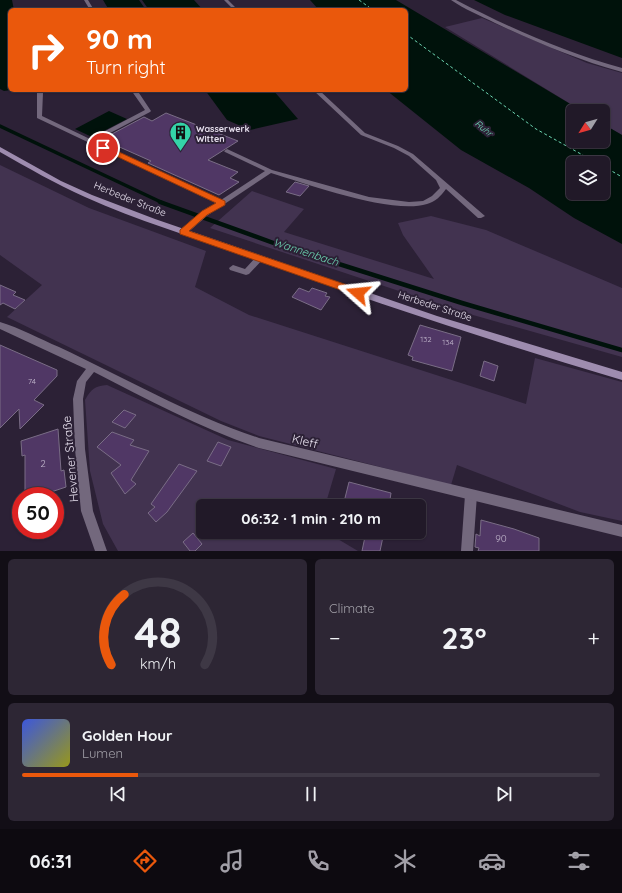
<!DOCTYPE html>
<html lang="en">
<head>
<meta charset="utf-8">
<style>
  body { margin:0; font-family:Quicksand,sans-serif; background:#2d2634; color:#f1f3f6; height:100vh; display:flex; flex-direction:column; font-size:15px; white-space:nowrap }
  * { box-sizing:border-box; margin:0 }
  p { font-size:13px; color:#a2a0a8 }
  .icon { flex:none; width:22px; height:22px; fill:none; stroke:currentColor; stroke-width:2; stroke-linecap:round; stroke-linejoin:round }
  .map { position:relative; height:551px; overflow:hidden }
  .panel { display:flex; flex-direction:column; gap:8px; padding:8px; background:#120e16; flex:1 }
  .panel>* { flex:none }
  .hud { position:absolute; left:8px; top:8px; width:400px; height:84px; border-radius:6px; box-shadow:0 1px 3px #0004,0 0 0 1px #3e3845; background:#ea580c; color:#fff; overflow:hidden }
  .needle { width:26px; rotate:233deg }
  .fabs { position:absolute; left:566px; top:104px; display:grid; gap:8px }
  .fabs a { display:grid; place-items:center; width:44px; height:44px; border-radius:6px; background:#211928; box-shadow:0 1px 3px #0004,0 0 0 1px #3e3845; font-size:20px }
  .speed { position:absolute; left:12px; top:487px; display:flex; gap:8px; font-size:20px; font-weight:700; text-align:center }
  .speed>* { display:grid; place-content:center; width:52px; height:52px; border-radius:50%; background:#211928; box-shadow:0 1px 3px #0004,0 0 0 1px #3e3845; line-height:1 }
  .speed .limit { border:6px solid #d22; background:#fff; color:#111 }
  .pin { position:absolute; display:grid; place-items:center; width:34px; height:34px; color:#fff; margin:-17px; border:2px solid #fff; border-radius:50%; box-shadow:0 1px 4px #0007 }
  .me { position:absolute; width:44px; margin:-22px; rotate:288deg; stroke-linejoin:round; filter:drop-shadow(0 0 3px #0008) }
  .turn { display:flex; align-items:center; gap:14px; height:84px; padding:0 12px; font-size:18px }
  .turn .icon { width:52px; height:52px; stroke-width:2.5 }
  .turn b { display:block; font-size:28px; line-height:34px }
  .big { font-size:30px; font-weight:700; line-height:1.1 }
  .panel .tile { flex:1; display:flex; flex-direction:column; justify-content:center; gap:6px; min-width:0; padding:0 14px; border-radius:6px; background:#2d2634 }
  .panel .dial { align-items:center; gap:0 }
  .dial svg { height:104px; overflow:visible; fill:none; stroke:#3e3845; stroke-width:7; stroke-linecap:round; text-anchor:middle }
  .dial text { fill:#f1f3f6; stroke:none }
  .song { display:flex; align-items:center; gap:12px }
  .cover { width:48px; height:48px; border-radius:6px; background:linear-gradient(135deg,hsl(230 70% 55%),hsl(60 70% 35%)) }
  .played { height:4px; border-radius:2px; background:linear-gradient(90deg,#ea580c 20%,#3e3845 20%) }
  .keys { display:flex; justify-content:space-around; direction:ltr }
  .heat { display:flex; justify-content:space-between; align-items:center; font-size:22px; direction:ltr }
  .panel .tiles { flex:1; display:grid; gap:8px; grid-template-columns:1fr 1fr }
  .tile:last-child { grid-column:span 2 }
  .trip { position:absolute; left:196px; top:499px; width:230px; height:40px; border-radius:6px; background:#211928; box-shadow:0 1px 3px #0004,0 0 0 1px #3e3845; font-weight:700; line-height:40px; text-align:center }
  .tabs { display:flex; height:64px; justify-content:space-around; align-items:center; background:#0d0a10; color:#a2a0a8 }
  .tabs .icon { width:28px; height:28px }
  .tabs .selected { color:#ea580c }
  .tabs b { font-size:18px; color:#f1f3f6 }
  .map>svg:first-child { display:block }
  .green { fill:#423350 }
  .water { fill:#00120b; fill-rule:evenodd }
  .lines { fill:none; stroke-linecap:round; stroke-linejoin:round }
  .stream-far1 { stroke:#00120b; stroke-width:3.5 }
  .stream { stroke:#00120b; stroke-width:4.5 }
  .ferry { stroke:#6dd5b2; stroke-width:1; stroke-dasharray:3 2.5; stroke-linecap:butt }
  .building { fill:#503765; stroke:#7a6d86 }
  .lane { fill:#73687d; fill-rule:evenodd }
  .street { fill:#73687d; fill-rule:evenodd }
  .secondary { fill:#9e8caf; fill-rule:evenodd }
  .route { fill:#ea580c; stroke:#983908 }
  .labels { text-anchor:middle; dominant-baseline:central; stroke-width:4; stroke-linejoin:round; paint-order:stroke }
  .number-label { font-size:8px; fill:#bfb4ca }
  .far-poi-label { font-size:9px; font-weight:bold; fill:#e4ddeb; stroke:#2c2136; text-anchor:start }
  .far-water-label { font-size:9px; font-style:italic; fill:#6dd5b2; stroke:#2c2136 }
  .street-label { font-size:10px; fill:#e4ddeb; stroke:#2c2136 }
  .near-number-label { font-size:10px; fill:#bfb4ca }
  .water-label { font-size:11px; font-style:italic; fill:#6dd5b2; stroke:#2c2136 }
  .near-street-label { font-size:12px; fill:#e4ddeb; stroke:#2c2136 }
</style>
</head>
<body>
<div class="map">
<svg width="622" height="551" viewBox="0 0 622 551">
  <rect width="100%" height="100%" fill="#2c2136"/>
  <path class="green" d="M482,18L587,63L622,73V135L603,124V111H582L445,27Z
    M0,165L89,208L206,251L195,287L249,315L526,404L535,358L622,382V521L580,512L457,465L451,485L259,436L221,421L7,317L42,285L0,255Z
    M252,191L304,209L284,232L434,279L403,235L398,223L431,216L486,230L622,288V357L459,311L210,228Z
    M107,385L228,440L336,469L325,506H203V532H326L358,551H118L103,524L90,471L85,400C91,389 95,386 107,385Z"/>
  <path class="water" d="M0,0H12L14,10H10L11,90L4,91L0,89Z
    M103,0H139L146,10H109Z
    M142,0H194L203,10H149Z
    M310,0H396L582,111H573V141H603V124L622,135V244L574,218L529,188L461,150L386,90H406V10H319ZM573,163H603V193H573Z
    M474,0H622V58L505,15Z
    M205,90H273L298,119L250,130L227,120Z
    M109,111L127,119L92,137L75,129Z"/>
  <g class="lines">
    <path class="stream-far1" d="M0,126L163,203"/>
    <path class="stream" d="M160,202L279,245L462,303L622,350"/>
    <path class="ferry" d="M359,0L373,10
      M406,34L536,129L597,163
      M603,166L622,177"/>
  </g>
  <path class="building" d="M166,113L238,141L208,160L238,172L230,178L239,182L219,195L148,163L151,161L106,141L114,137L110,135L144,117L152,121Z
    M295,182L309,186L300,196L286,192Z
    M0,285L16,292L13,295L25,300L15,309L3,303L0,305Z
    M299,288L309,292L312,288L327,293L325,296L330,297L321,310L292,297Z
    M420,325L461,337L452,371L412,360L413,357L408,355Z
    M0,345L57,370V376L34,400L44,405L20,429L19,409L0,428Z
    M484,361L498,366L494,381L480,376Z
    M124,410L136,415L125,428L112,422Z
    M58,429L61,471L64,470L66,487L39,496H25V455L22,456L21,441Z
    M112,432L134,440L130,445L149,451L131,480L136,484L125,494L111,473L121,465L97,447Z
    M218,442L231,447L221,466L207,461Z
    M179,464L197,471L167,512L156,522L148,513L155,507L151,504Z
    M349,482L391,493L389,506H343Z
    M481,520L514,529L539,538V551H478L479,548L475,547L476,534L480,536Z
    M366,532H384L380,551H362Z
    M193,533L202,544L195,551H190L183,542Z"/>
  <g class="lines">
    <path class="lane" d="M84,0H88L94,10H90Z
      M224,0H228L238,10H234Z
      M451,0H456C510,28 564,52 622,68V72C578,60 536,42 495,23C481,16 464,9 451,0Z
      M42,90H51L43,93L42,116L90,139L145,110L131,90H137L151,111L150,112L95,141L221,200L265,171L225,152L224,151L227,149L272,170L369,197L409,202L423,201L432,196L440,188L436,180L409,156L394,148L361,135L313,90H319L365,133L398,146L413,154L485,216L481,218H478L446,189C441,196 435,202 427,204C392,215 308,184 271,173L208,215L186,234H180L179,232L180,230L202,211L216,203L37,118V92Z
      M260,255L264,258L249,274L246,275L230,270L229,268L233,265L245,269L257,256Z
      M471,490L475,491L477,495L473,551H461L465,495L467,491Z"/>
    <path class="street" d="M0,322C20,328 40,339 59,347C125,378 189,415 259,438L622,525V537L259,448C201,428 148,400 94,372L86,382L83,399L85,449L93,511L107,551H95L81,511L75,449L73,399L77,381L86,369L0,329Z"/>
    <path class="secondary" d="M0,147L61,181L92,195L155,219L437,316L622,372V380C496,343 372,301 248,257C194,237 138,221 85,197C56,184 28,168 0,152Z"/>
  </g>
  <path class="route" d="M101,146H106L225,201V205L207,215L189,231L362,290L363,293L358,296L355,295L180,234V230L202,211L216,203L101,149Z"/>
  <defs>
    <symbol id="building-pin" viewBox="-11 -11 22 30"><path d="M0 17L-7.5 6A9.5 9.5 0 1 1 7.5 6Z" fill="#34d4a8" stroke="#2c2136"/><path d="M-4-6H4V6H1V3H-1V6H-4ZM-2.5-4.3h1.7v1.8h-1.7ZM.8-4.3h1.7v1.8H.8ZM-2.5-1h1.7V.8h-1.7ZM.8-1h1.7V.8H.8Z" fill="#111"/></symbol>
  </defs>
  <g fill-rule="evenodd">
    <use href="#building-pin" x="168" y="120" width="25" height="34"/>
  </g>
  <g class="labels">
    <g class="number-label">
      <text x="426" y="339">132</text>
      <text x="448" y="342">134</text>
      <text x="32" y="381">74</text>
    </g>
    <g class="far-poi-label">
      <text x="196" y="128">Wasserwerk<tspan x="196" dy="10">Witten</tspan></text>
    </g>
    <g class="far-water-label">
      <text transform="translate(484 128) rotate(39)">Ruhr</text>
    </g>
    <g class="street-label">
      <text transform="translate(130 199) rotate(22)">Herbeder Straße</text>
      <text transform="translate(435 306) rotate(18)">Herbeder Straße</text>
    </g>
    <g class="near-number-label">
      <text x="43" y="463">2</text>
      <text x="501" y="538">90</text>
    </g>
    <g class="water-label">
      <text transform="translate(306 252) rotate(18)">Wannenbach</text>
    </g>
    <g class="near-street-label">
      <text transform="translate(305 441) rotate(14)">Kleff</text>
      <text transform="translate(70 459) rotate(-95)">Hevener Straße</text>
    </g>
  </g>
</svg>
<div class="fabs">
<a><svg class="needle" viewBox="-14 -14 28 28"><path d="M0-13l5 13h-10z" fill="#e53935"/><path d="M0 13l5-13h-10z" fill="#a2a0a8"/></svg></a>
<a><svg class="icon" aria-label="layers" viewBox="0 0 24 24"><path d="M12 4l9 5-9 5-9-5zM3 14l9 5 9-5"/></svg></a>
</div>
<div class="speed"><div class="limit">50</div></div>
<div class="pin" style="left:103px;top:148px;background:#d93025"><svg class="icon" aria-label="arrive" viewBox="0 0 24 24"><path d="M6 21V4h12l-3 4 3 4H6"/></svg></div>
<svg class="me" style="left:358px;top:293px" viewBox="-20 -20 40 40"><path d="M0-17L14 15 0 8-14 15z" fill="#ea580c" stroke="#fff" stroke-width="4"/></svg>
<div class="trip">06:32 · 1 min · 210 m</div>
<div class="hud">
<div class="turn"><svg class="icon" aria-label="right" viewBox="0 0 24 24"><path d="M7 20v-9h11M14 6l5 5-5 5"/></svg><div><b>90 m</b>Turn right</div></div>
</div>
</div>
<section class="panel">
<div class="tiles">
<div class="tile dial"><svg viewBox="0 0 100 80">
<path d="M14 69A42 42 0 1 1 86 69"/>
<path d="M14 69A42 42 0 0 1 24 15" stroke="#ea580c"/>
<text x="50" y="56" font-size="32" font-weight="700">48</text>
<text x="50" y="72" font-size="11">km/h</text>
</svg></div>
<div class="tile"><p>Climate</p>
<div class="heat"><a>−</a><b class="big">23°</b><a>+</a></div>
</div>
<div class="tile">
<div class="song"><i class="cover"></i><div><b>Golden Hour</b><p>Lumen</p></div></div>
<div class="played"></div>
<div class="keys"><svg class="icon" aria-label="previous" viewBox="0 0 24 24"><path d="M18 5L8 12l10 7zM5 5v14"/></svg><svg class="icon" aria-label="pause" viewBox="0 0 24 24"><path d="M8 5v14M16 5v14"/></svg><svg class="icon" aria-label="next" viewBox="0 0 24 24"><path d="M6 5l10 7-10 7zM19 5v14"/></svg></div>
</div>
</div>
</section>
<nav class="tabs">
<b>06:31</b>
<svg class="icon selected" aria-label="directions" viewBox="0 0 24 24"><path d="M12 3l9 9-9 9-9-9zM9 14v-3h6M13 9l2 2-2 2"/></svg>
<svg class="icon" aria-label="music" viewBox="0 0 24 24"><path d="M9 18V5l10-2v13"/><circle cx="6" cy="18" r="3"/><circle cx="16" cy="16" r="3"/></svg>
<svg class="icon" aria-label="phone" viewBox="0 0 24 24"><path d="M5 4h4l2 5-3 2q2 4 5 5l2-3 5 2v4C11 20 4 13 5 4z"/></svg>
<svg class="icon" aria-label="climate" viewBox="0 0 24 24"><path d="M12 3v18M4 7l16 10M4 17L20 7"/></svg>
<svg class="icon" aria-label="car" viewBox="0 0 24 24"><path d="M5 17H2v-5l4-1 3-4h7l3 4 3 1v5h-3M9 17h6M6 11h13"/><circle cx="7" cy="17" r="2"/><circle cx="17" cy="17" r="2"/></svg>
<svg class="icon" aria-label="filters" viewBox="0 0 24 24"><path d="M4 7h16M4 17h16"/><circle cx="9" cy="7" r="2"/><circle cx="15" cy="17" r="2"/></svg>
</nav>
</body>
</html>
